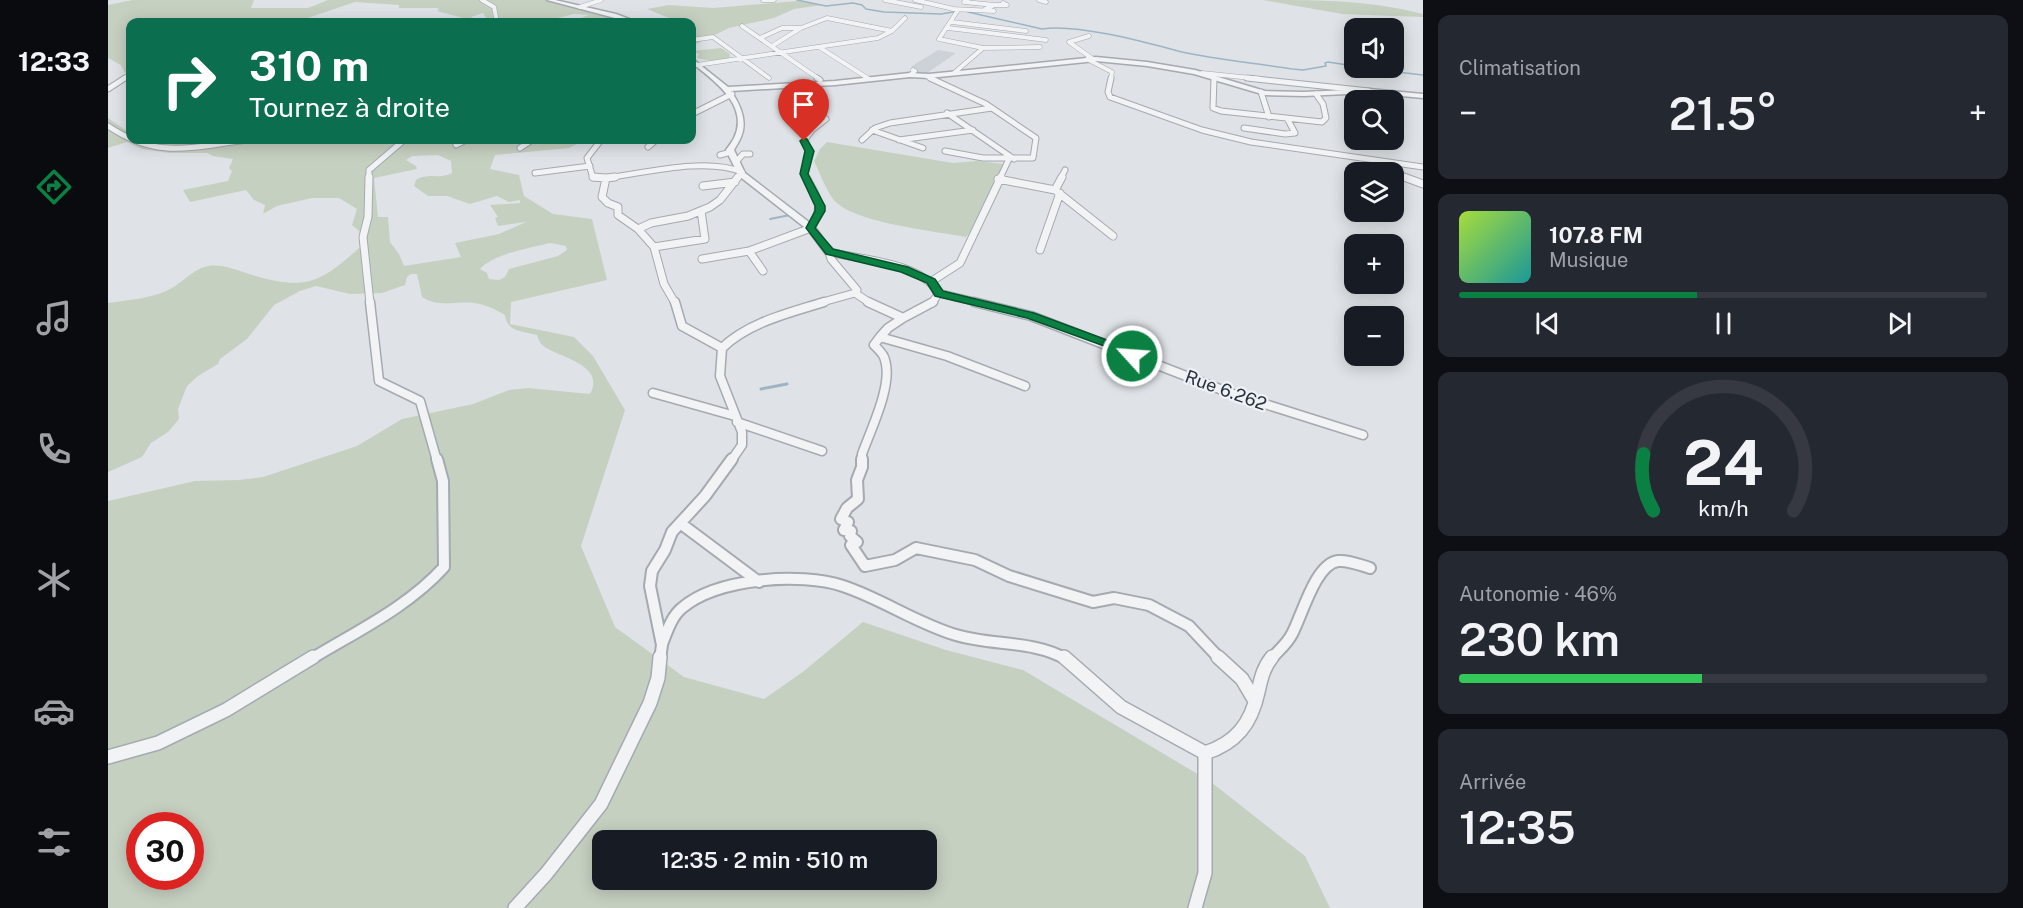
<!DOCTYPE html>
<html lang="fr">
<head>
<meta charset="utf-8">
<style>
  body { margin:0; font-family:"Public Sans",sans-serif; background:#242831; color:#f1f3f6; height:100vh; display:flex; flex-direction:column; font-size:22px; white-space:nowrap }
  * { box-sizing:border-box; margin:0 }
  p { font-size:20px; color:#9ea1a6 }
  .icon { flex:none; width:33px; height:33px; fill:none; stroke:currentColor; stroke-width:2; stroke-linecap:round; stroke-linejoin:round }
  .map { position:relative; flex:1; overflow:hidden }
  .details { display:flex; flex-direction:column; gap:15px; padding:15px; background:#0d0f14; width:600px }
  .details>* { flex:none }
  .banner { position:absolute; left:18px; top:18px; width:570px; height:126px; border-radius:12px; box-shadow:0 3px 15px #0003; background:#0b6e4f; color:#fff; overflow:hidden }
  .fabs { position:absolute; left:1236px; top:18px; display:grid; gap:12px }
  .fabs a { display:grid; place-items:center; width:60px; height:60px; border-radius:12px; background:#171b24; box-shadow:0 3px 15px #0003; font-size:30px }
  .speed { position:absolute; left:18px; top:812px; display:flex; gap:12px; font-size:30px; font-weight:700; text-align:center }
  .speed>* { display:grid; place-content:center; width:78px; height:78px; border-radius:50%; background:#171b24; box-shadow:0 3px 15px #0003; line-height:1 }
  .speed .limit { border:9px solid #d22; background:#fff; color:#111 }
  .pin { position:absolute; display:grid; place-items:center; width:51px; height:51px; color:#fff; margin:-62px -26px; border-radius:50% 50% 50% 0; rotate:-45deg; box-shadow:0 0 6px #0007 }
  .pin .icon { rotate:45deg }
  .me { position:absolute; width:66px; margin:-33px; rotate:296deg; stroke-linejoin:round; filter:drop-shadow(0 0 4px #0008) }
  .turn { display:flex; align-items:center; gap:21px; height:126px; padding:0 24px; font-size:27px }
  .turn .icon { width:78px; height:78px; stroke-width:2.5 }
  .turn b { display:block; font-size:42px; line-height:51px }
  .big { font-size:45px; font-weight:600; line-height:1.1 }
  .details .tile { flex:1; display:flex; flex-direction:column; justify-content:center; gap:9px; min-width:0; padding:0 21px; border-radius:12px; background:#242831 }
  .details .dial { align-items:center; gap:0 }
  .dial svg { height:156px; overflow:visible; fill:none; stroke:#363941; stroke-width:7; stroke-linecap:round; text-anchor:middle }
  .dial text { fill:#f1f3f6; stroke:none }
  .song { display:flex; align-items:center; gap:18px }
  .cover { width:72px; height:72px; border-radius:9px; background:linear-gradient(135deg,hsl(80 70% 55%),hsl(180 70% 35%)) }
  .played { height:6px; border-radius:3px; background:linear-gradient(90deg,#0b8043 45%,#363941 45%) }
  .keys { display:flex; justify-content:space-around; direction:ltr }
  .heat { display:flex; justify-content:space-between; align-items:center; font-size:33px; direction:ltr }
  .charge { height:9px; border-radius:4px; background:linear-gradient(90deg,#34c759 46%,#363941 0) }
  .trip { position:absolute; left:484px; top:830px; width:345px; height:60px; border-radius:12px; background:#171b24; box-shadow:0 3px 15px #0003; font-weight:600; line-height:60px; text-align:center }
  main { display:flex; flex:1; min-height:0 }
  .tabs { display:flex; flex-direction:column; width:108px; justify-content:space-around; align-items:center; background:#090b0e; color:#9ea1a6 }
  .tabs .icon { width:42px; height:42px }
  .tabs .active { color:#0b8043 }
  .tabs b { font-size:27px; color:#f1f3f6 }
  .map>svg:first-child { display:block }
  .built { fill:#cdd2d8 }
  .green { fill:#c6d0c1; fill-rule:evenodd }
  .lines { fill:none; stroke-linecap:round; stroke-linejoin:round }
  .stream-far2 { stroke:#9db4c4; stroke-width:1.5 }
  .stream-far1 { stroke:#9db4c4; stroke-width:2 }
  .stream { stroke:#9db4c4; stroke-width:3 }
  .minor-far5-casing { stroke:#a5aab0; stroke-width:5 }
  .minor-far4-casing { stroke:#a5aab0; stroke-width:7 }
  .minor-far3-casing { stroke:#a5aab0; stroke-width:9 }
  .minor-far2-casing { stroke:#a5aab0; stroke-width:11 }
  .minor-far1-casing { stroke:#a5aab0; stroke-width:14 }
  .minor-casing { stroke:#a5aab0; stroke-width:16 }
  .tertiary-casing { stroke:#a5aab0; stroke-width:3 }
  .minor-far5 { stroke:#f1f3f5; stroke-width:4 }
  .minor-far4 { stroke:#f1f3f5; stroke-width:5 }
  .minor-far3 { stroke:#f1f3f5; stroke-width:7 }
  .minor-far2 { stroke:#f1f3f5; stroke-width:8 }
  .minor-far1 { stroke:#f1f3f5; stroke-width:10 }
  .minor { stroke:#f1f3f5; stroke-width:13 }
  .tertiary { fill:#f1f3f5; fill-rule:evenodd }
  .route { fill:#0b8043; stroke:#07532c; stroke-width:1.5 }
  .labels { text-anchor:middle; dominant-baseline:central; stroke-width:4.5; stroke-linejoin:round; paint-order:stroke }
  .far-street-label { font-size:18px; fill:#29323c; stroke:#eef1f5 }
</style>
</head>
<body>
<main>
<nav class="tabs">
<b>12:33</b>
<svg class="icon active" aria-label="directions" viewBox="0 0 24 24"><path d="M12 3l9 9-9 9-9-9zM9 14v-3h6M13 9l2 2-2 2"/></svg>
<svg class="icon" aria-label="music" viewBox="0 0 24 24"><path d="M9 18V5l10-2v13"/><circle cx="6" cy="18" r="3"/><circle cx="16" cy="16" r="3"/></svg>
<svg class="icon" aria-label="phone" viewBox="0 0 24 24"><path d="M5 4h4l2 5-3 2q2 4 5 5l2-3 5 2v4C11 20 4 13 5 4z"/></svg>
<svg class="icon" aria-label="climate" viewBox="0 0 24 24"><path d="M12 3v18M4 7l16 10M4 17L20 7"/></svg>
<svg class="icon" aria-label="car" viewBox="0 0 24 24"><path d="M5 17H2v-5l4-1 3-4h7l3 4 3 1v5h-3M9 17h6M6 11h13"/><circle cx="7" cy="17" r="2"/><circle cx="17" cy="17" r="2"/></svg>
<svg class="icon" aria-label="filters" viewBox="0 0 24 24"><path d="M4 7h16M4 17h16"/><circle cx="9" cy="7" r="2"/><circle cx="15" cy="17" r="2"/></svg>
</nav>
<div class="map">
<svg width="1315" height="908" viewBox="0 0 1315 908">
  <rect width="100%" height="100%" fill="#dfe3e7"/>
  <path class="built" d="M830,50L848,53L819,73L803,74L804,66Z"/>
  <path class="green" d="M25,0H146L143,8H200L220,0H441L526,22H462L481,15L466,14L434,22H378L379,19L375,13L363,17L368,20L358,22L359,19L329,11L331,9L329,8H291V5L247,2L188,22H22V73H17L13,65L0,58V5Z
    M1155,0C1211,0 1261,0 1315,14V17L1234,14Z
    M690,1L714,5L686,9L666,18L621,28L584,46V22H548L561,18L539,9L561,5L605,8Z
    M613,48L622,54L621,58L603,61L589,58L591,54L584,51Z
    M0,118L22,133V140L43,144L55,140H477L461,148L387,155L382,169L411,175L416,196L445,214L484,219L499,280L403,302L402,324L466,337L485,356L517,410L473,546L507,627L576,677L656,699L696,671L755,622L838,650L915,670L1103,782L1197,856L1222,908H0V501L87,481L131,480L155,477L249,446L294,419L365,404L401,390L420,388L482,394C499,363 446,357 433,344C431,341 430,338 429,335C414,331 399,332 397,315C386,309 377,304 365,303C347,301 331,308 314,297L309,274H303L299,277L297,285L274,293L242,294L208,286L192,291L166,305L139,339L112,359L110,364L90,376L79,386L70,409L71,419L60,432L43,443L34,457L0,472V303C19,300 40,299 58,291C73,285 85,268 101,266C114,264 129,270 141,274C202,293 214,281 259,241V238L244,225L249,209L231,198H204L169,206L155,214L157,205L146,200L138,190L82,202L75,190L120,181L124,171L121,168L125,159L105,156L99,153H62L34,149L19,142L0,148ZM330,155L343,161L344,173C332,180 320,172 308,180L306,186L320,196H339L362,204L389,196L401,202L412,200V203L382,205L390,217L387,218L390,226L418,222L391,234L347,243L353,257L296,266L291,254L282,242L280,217H270L266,178L309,169L308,166L298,160L304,156ZM442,243L458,246L459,250L450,256L401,269L397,277L391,280L381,279L379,273L372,269C385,254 422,248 442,243ZM32,825H82V876H32ZM495,840H819V879H495Z
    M719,142L845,163L869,161L896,164L874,207L870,222L858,237C828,231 743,223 725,199C717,188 712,173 706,161L712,149Z"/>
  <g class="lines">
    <path class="stream-far2" d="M689,0L718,6L745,3L754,5L758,9L776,12L833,14L851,11
      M860,12L934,29C968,23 1040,43 1074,52C1110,60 1148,63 1184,69L1195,70L1218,66L1217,63L1220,62L1246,66
      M1255,68L1315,75"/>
    <path class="stream-far1" d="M662,219L682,215"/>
    <path class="stream" d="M653,389L679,384"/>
    <defs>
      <path id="minor-far5" d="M374,0L386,7L389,22
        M655,0H666
        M777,0L813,7
        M807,0L850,10L831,39L875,48L932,47
        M931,0L938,2
        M887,5H899L895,3
        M472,7L493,0
        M844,9L886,11L877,9L887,5L856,2L859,0
        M844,22L918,31
        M634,26L711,79
        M840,28L938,40
        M981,36L961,42L985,59
        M652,38L674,28H692
        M584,40L605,37L661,78
        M664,46L693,28L719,18L784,31
        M711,47L761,79
        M979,59L1004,72L1003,79
        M589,65L770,38L784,31L797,18
        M846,73L875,48
        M1094,73L1153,79
        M802,75L807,71L805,70
        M818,76L825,79
        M15,79L22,75
        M1106,79V76"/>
      <path id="minor-far4" d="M709,78L712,80
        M822,78L878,104L928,138L925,158H875L837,151
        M1003,78L1000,92L1002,97L1094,130L1143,142L1315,167
        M1106,78L1105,108L1113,111L1214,122L1218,118L1215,104L1208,94
        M1139,78L1261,91
        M0,89L17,78
        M1153,92L1161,117
        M839,113L906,159
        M584,114L624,94
        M0,126C51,160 82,147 139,140
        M1136,128L1177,134L1187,133L1180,120
        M764,130L815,148
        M493,140L479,158L485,178H498
        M754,140L767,128L782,123L884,108
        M791,140L865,130
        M348,145L358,140
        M540,147L548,140
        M412,148L424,140
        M612,155L623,152
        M628,162L635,154H642
        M1258,163L1285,172
        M427,173L482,166
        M1286,173L1300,178
        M261,178V170L296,140
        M498,178C537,173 597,157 634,172
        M629,178L634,174
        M698,178L696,174L702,151L696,141L704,130L718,119
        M892,178L901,159
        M953,178L957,170"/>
      <path id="minor-far3" d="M261,177L260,217L255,237L262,303
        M485,177L498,178L494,197L500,203L510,207V215L530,229L546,247L556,284L567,303
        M1296,177L1315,184
        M498,178L507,177
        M890,179L947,190L1005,236
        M595,186L627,182
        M947,190L954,177
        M530,229L543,223L580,216L602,207L612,200L630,177
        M546,247L597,239L593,211
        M932,250L952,193
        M641,251L655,271
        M721,252C754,260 812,262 831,293L872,303
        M721,252L723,259L749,290L747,293L762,303
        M594,259L641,251L703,228C717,202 710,201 698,177
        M824,281L852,263L893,177
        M711,303L747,293
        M824,303L831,293"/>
      <path id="minor-far2" d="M262,302L271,381L312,401L329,461
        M567,302L574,326L614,348L612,376L634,432V445L623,461
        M760,302L795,318L780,328L772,337L839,356L917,386
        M866,302L923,316L1122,393L1255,435
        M795,318L825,302
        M614,348C641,322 681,313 716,302
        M545,393L627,416
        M629,422L714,451
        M754,461V454C763,429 785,385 777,360C776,354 770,349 766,345L772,337"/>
      <path id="minor-far1" d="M754,459V467L749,480L750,499L739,508L733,519L740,522L736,530L743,531L742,536L749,542L743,545L757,566L787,560L808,548L867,560L901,576L985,602L1006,598L1041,605L1081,626L1112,659
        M572,523L651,582
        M554,644C559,632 563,617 574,608C609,578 693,572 735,586C774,599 808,623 848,635C884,646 925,640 958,659
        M203,659C249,631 300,607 336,567L335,481L329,459
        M552,659L554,645L542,586L544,571L557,550L564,532L597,496L624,459
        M1163,659C1170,651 1179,644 1184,634C1194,616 1207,564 1230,561C1241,560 1252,565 1262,568"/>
      <path id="minor" d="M956,657L1013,707L1097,753C1128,743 1143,724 1150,692C1153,679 1155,668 1164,657
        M1110,657L1134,679L1147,701
        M0,757L50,743L118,710L205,657
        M407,908L438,874L493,804L542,703L550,678L552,657
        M1087,908L1097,873V753"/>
      <path id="tertiary" d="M439,0H447L508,14L529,22H522Z
        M988,57L1039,62L1087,70L1157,91L1196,92L1261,89L1315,94V98L1261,93L1196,96L1157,95L1086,74L1039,66L988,61L821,78L802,77L727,85L623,91C632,104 640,121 633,137C631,142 628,146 626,150L637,173L706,226L725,252L721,255L718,254L700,230L631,176L618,150C621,146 624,142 626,138C642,105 605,80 584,63V59L586,60L620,87L727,81L802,73L821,74Z"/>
    </defs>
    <use href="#minor-far5" class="minor-far5-casing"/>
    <use href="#minor-far4" class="minor-far4-casing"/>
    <use href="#minor-far3" class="minor-far3-casing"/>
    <use href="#minor-far2" class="minor-far2-casing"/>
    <use href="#minor-far1" class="minor-far1-casing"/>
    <use href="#minor" class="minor-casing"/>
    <use href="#tertiary" class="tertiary-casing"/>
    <use href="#minor-far5" class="minor-far5"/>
    <use href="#minor-far4" class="minor-far4"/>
    <use href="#minor-far3" class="minor-far3"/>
    <use href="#minor-far2" class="minor-far2"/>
    <use href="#minor-far1" class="minor-far1"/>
    <use href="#minor" class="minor"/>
    <use href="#tertiary" class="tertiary"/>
  </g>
  <path class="route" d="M696,138L699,139L706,151L700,174L717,206V211L707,228L725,249L800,267L827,279L835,291L926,313L1007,343L1030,356L1028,359H1019L999,347L919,318L827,296L819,283L793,272L718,254L698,228L707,211V206L692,174L697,151L692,141Z"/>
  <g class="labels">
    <g class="far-street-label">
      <text transform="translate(1118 390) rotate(20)">Rue 6.262</text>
    </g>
  </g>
</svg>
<div class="fabs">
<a><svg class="icon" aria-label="sound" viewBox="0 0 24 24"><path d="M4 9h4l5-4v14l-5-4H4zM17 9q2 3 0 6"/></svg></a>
<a><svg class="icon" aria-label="search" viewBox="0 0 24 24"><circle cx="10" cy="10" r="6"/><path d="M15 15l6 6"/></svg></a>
<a><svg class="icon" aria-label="layers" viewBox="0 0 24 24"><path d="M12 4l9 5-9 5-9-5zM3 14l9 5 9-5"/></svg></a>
<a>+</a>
<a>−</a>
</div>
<div class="speed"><div class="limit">30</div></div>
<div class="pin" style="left:696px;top:141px;background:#d93025"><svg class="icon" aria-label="arrive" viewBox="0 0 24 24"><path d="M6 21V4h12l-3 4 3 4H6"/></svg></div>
<svg class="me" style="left:1024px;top:356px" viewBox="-20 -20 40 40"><circle r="17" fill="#0b8043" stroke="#fff" stroke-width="3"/><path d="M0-11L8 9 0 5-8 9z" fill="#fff"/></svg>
<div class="trip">12:35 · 2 min · 510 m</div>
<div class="banner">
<div class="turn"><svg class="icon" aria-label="right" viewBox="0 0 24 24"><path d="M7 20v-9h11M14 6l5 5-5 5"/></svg><div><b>310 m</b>Tournez à droite</div></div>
</div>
</div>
<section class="details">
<div class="tile"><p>Climatisation</p>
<div class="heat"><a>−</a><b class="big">21.5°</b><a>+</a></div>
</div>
<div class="tile">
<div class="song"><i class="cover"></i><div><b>107.8 FM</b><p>Musique</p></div></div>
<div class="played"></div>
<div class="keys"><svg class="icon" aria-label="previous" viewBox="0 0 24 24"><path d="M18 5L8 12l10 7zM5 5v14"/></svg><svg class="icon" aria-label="pause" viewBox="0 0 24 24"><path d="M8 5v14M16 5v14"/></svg><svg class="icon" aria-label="next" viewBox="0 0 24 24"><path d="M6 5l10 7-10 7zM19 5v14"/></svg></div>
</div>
<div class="tile dial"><svg viewBox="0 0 100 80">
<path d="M14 69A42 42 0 1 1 86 69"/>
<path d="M14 69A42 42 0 0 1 9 40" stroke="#0b8043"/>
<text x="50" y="56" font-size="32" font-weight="700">24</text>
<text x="50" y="72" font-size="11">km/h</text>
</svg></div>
<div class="tile"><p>Autonomie · 46%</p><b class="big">230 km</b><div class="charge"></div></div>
<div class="tile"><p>Arrivée</p><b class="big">12:35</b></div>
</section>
</main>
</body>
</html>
